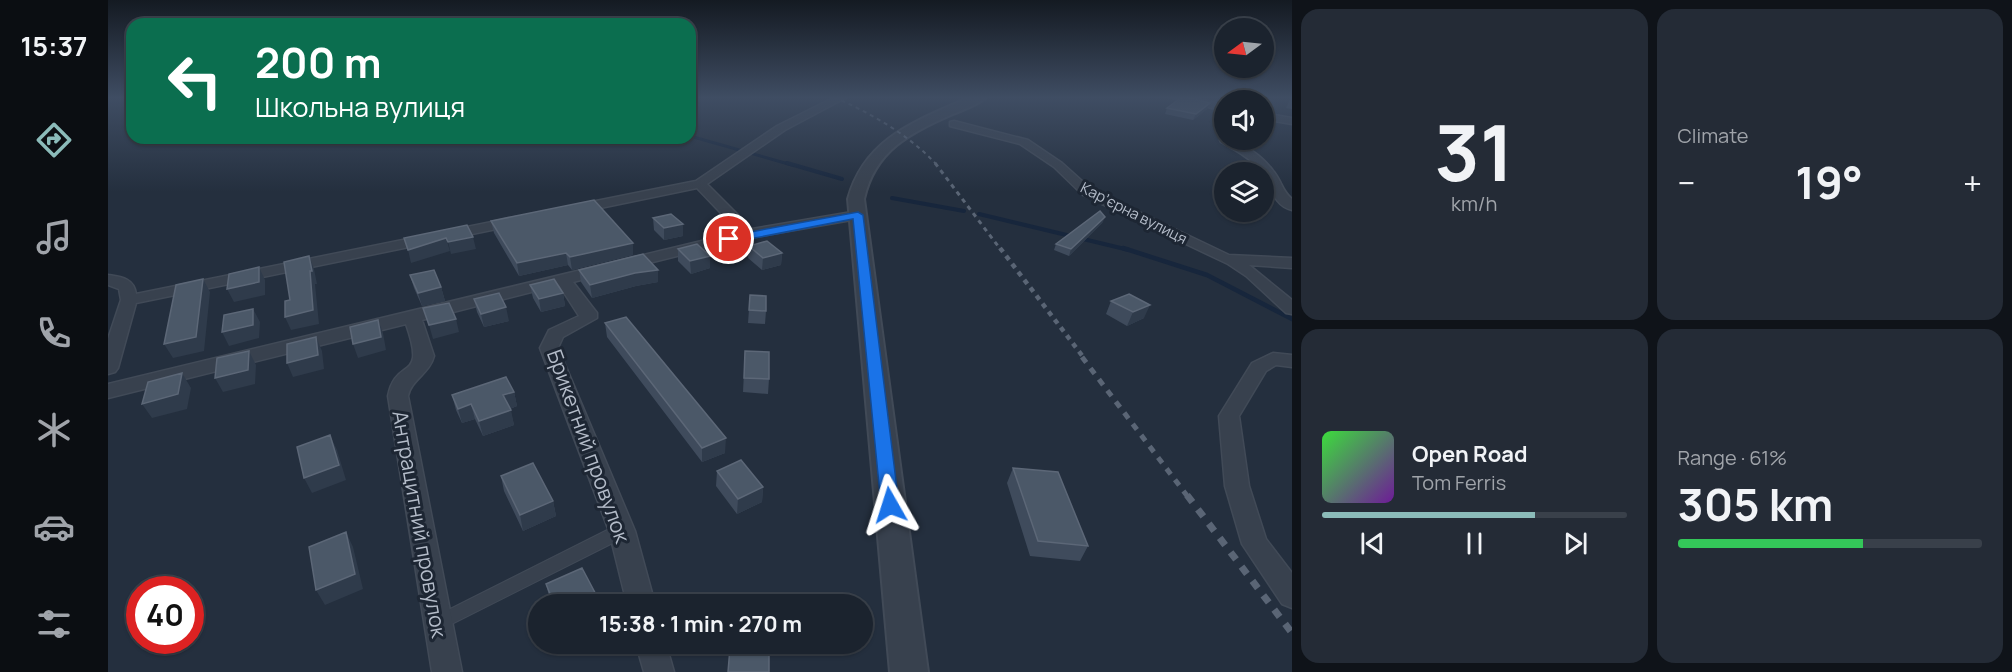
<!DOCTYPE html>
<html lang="en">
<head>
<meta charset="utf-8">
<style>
  body { margin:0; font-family:Manrope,sans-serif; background:#242b36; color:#f1f3f6; height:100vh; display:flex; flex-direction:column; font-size:22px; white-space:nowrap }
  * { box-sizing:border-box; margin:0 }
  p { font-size:20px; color:#a0a4aa }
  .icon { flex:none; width:33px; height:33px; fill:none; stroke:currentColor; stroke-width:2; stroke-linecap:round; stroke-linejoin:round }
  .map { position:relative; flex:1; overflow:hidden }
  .side { display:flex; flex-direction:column; gap:9px; padding:9px; background:#0f1319; width:720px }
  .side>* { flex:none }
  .top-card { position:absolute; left:18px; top:18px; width:570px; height:126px; border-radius:18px; box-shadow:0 2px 4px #0004,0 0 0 2px #39404a; background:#0b6e4f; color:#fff; overflow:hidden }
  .needle { width:39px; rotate:255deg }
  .buttons { position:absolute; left:1106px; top:18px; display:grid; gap:12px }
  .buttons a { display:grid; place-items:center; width:60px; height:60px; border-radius:50%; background:#1b232e; box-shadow:0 2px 4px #0004,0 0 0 2px #39404a; font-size:30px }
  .speed { position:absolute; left:18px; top:576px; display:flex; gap:12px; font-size:30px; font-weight:700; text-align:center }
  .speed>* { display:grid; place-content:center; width:78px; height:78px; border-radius:50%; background:#1b232e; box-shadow:0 2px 4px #0004,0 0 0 2px #39404a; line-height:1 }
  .speed .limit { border:9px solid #d22; background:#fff; color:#111 }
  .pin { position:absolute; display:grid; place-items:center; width:51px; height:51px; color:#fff; margin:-26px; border:3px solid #fff; border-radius:50%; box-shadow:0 2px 6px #0007 }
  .me { position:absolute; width:66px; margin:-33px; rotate:354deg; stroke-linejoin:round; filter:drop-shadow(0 0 4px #0008) }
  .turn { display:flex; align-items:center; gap:21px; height:126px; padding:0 30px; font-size:27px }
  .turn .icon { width:78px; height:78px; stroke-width:2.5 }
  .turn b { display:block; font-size:42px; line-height:51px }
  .big { font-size:45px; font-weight:700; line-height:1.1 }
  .side .tile { flex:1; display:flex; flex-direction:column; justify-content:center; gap:9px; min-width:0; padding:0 21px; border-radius:18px; background:#242b36 }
  .side .dial { align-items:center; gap:0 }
  .dial b { font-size:78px; line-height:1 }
  .song { display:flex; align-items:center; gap:18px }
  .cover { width:72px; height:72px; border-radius:9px; background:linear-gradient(135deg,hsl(120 70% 55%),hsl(280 70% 35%)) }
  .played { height:6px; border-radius:3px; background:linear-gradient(90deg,#8bbbb9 70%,#39404a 70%) }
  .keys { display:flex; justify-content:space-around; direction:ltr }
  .heat { display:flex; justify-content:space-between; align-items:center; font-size:33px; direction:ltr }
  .charge { height:9px; border-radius:4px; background:linear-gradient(90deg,#34c759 61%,#39404a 0) }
  .side .tiles { flex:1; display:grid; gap:9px; grid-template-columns:repeat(2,1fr) }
  .trip { position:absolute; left:420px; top:594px; width:345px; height:60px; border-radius:30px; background:#1b232e; box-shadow:0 2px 4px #0004,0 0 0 2px #39404a; font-weight:700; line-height:60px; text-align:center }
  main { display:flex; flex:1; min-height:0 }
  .tabs { display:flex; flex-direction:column; width:108px; justify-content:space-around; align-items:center; background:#0b0e12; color:#a0a4aa }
  .tabs .icon { width:42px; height:42px }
  .tabs .active { color:#8bbbb9 }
  .tabs b { font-size:27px; color:#f1f3f6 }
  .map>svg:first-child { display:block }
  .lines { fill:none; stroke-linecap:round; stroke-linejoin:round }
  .stream-far2 { stroke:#17263c; stroke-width:3 }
  .stream-far1 { stroke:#17263c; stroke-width:4 }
  .stream { stroke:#17263c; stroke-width:4.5 }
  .service-casing { stroke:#414a57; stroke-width:16 }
  .minor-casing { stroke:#414a57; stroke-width:3 }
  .tertiary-casing { stroke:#414a57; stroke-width:4 }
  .service { stroke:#38414e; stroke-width:14 }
  .minor { fill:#38414e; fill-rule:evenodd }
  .tertiary { fill:#38414e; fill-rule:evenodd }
  .rail-far4 { stroke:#5a6575; stroke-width:2; stroke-dasharray:4 4; stroke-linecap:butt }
  .rail-far3 { stroke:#5a6575; stroke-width:3; stroke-dasharray:4.5 4.5; stroke-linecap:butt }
  .rail-far2 { stroke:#5a6575; stroke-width:4.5; stroke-dasharray:5 5; stroke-linecap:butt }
  .rail-far1 { stroke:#5a6575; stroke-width:5; stroke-dasharray:7 7; stroke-linecap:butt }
  .rail { stroke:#5a6575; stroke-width:7; stroke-dasharray:9 9; stroke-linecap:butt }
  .wall { fill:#3f4b5c }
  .shaded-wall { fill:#2f3b4b }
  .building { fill:#4b5868; stroke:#5c6777; stroke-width:1.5 }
  .route { fill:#1a73e8; stroke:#114b97; stroke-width:1.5 }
  .labels { text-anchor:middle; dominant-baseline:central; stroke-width:6; stroke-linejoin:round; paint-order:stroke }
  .far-street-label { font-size:15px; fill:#b4bcc9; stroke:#1d2633 }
  .near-street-label { font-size:21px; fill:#b4bcc9; stroke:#1d2633 }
</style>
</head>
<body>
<main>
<nav class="tabs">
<b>15:37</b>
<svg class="icon active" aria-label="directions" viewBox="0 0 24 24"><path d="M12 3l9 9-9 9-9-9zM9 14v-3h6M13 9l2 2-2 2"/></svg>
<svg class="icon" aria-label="music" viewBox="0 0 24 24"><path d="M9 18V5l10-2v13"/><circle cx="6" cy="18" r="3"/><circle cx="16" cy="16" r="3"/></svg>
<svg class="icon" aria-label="phone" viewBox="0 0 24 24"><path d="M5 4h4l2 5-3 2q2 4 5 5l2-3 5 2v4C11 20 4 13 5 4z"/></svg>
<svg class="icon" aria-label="climate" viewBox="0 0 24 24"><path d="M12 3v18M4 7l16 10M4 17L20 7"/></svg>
<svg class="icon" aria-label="car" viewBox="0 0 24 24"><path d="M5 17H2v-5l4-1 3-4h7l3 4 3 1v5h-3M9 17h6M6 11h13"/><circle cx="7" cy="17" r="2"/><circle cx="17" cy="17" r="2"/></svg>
<svg class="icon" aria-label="filters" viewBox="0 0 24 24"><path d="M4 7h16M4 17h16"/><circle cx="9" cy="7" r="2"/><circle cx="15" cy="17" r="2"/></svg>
</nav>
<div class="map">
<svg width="1184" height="672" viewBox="0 0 1184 672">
  <rect width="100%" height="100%" fill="#242f3e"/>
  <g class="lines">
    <path class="stream-far2" d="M582,136L684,165"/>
    <path class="stream-far1" d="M679,163L734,179
      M784,198L856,211
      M871,214L1021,250"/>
    <path class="stream" d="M1015,248L1099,275L1184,319"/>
    <defs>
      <path id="service" d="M332,622L513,531"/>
      <path id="minor" d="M727,97H739L677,130L599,184L644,229L750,211L757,215L755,218L641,238L465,282L489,313V318L455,337L450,348L527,531L547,604H519L501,531L432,348L441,330L471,316L451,285L314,320L326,356C322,373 303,380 300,396L354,672H324L280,396C288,355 319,384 298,324L0,398V384L631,232L589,188L468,213L461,209L468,205L588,181L669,126Z
        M1061,97H1080L1116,105V111Z
        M1155,113L1184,118V124L1155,119Z
        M846,121L920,140L954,163L983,189L1121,255L1184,258V268L1141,265L1184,300V314L1178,313L1138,276L1120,264L975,195L946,167L912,144L842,126V122Z
        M1116,137V140C1134,140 1156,158 1166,172C1174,182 1174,191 1184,199V210C1163,205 1164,183 1153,170C1142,158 1127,150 1113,142L1112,140Z
        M408,217L415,221L413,224L28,303L10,368L7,372L0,374V339L13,300L11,289L0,285V275C13,277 26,278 28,294Z
        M1165,353L1184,355V367L1168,365L1158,371L1131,416L1141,486L1158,539L1184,573V608L1174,604L1134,544L1117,486L1111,416L1144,363Z
        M528,644H558L566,672H536Z"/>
      <path id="tertiary" d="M862,97H878C870,105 856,109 845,114C802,133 767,150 756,199L820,672H782L740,199C757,137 809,121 862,97Z"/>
    </defs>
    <use href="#service" class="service-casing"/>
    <use href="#minor" class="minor-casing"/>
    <use href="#tertiary" class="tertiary-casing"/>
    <use href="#service" class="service"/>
    <use href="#minor" class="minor"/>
    <use href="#tertiary" class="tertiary"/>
    <path class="rail-far4" d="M726,97C764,114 800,134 829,165"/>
    <path class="rail-far3" d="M827,163L893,250"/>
    <path class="rail-far2" d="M892,248L976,358"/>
    <path class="rail-far1" d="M974,357L1080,497"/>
    <path class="rail" d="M1079,495L1184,633"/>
  </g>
  <path class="wall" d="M1183,97L1184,109L1178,108Z
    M1059,108L1099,109L1085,120L1057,114Z
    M545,218L575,236L556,240L546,230Z
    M383,221L525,255L464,270L460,265L411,276L386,233Z
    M995,222L961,256L946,250L948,244Z
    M641,246L674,253L673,265L654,270L640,258Z
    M570,249L602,256V268L583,274L570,261Z
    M471,270H550V282L528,286L484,298L473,282Z
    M302,275L333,287L337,301L314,306L306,288Z
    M422,285L455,293L457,306L433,312L425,298Z
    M642,295L658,311L657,324L640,323Z
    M366,299L401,321L376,327L369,312Z
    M1003,301L1036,318L1019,326L998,314Z
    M497,323L617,453L594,462L499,337Z
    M637,351L661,379L660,394L635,392Z
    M406,392L409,406L402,409L406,425L375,436L367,419L354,423L348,410L344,395Z
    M905,468L980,546L972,561L922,556L899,483Z
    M609,471L655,487L654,502L629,514L608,486Z
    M393,476L445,501L448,516L415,531L396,491Z
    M438,584L493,604H443Z
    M460,644H485L465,654Z"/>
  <path class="shaded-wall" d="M1102,103L1099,109L1085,120L1088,114Z
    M1163,113L1158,122L1155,126V121Z
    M997,217L995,222L961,256L963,249Z
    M575,224V236L556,240V228Z
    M365,237L368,249L343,254L340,242Z
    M338,238L342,251L303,263L300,250Z
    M525,243V255L464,270L462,257Z
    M458,253L460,265L411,276L409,263Z
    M674,253L673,265L654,270L655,258Z
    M201,256L206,269L209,284H207L211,324L183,330L177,317L202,271Z
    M602,256V268L583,274L582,261Z
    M151,267L157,280V295L126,302L119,289Z
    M550,270V282L528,286L484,298L482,285L527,273Z
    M95,279L102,292L96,351L65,358L56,344Z
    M333,287L337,301L314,306L310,293Z
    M455,293L457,306L433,312L431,299Z
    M1042,305L1036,318L1019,326L1025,312Z
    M398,307L401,321L376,327L373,314Z
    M145,309L152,322L151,338L121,346L114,332Z
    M348,319L351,332L325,339L321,325Z
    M270,320L275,333L278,350L250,358L245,344Z
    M208,337L214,351L216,369L185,377L179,363Z
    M141,351L148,365L147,384L115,392L107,378Z
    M74,373L83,388L79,409L44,418L34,404Z
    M406,392L409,406L399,410L395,395Z
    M363,404L367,419L354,423L350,409Z
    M403,410L406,425L375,436L371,421Z
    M222,435L229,450L238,480L204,493L196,478Z
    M618,438L617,453L594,462V448Z
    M655,487L654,502L629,514L630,499Z
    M445,501L448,516L415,531L412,515Z
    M238,532L245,547L255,589L217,605L208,590Z
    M462,644H485L465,654Z"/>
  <path class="building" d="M1074,97H1079L1102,103L1088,114L1059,108Z
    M1155,111L1163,113L1155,121Z
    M486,200L525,243L462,257L458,253L409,263L383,221Z
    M992,211L997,217L963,249L948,244Z
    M563,214L575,224L556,228L545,218Z
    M359,225L365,237L340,242L338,238L300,250L296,238Z
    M659,241L674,253L655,258L641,246Z
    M589,244L602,256L582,261L570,249Z
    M535,254L550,270L527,273L482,285L471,270Z
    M201,256L204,271H202L205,310L177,317V301L182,300L176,262Z
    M151,267V282L119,289L121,274Z
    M326,270L333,287L310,293L302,275Z
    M95,279L88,337L56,344L68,285Z
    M446,279L455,293L431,299L422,285Z
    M391,293L398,307L373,314L366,299Z
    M1021,294L1042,305L1025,312L1003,301Z
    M642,295L658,296V311L641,310Z
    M341,303L348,319L321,325L315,308Z
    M145,309V325L114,332L116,315Z
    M518,317L618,438L594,448L497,323Z
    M270,320L273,337L245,344L242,327Z
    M208,337L210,355L179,363V344Z
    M141,351L140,370L107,378L109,358Z
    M637,351L661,352V379L636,378Z
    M74,373L70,394L34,404L40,382Z
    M398,377L406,392L395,395L403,410L371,421L363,404L350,409L344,395Z
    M222,435L231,465L196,478L189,447Z
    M633,460L655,487L630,499L609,471Z
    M425,463L445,501L412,515L393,476Z
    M905,468L950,472L980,546L930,541Z
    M238,532L247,574L208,590L201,547Z
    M474,568L493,604H446L438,584Z
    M622,648L661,651V672H620Z"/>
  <linearGradient id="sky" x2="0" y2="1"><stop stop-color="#141a22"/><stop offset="0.51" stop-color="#3f4d63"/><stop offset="1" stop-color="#3f4d63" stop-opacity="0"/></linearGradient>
  <rect width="1184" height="192" fill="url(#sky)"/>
  <path class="route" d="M750,212L755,215L791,505L789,510L782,512L776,510L773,505L745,219L621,243L615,239L621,236Z"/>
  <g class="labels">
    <g class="far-street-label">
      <text transform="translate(1026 213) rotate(27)">Карʼєрна вулиця</text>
    </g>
    <g class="near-street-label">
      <text transform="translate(481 446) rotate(70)">Брикетний провулок</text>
      <text transform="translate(312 524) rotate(80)">Антрацитний провулок</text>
    </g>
  </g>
</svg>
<div class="buttons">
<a><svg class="needle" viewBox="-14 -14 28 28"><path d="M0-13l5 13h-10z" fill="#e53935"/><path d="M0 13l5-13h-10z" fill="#a0a4aa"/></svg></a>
<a><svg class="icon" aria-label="sound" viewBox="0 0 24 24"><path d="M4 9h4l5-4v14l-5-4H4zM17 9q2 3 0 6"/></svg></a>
<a><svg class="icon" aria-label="layers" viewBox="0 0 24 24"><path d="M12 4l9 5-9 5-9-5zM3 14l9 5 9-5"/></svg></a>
</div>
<div class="speed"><div class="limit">40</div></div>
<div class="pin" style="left:621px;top:239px;background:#d93025"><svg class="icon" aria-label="arrive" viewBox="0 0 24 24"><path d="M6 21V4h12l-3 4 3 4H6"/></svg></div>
<svg class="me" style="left:782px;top:505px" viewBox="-20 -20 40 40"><path d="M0-17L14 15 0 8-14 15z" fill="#1a73e8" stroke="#fff" stroke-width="4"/></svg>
<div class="trip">15:38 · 1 min · 270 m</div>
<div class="top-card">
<div class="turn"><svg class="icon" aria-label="left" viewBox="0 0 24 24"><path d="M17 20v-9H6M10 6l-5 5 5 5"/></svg><div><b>200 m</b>Школьна вулиця</div></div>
</div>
</div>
<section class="side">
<div class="tiles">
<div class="tile dial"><b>31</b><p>km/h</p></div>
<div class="tile"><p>Climate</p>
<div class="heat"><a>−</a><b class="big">19°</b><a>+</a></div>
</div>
<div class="tile">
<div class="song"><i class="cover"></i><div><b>Open Road</b><p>Tom Ferris</p></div></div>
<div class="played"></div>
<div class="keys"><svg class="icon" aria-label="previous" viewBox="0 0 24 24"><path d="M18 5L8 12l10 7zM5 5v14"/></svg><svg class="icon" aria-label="pause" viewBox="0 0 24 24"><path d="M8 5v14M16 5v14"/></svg><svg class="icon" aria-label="next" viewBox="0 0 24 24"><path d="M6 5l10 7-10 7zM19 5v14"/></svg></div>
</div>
<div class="tile"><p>Range · 61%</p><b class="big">305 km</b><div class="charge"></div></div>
</div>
</section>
</main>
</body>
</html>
